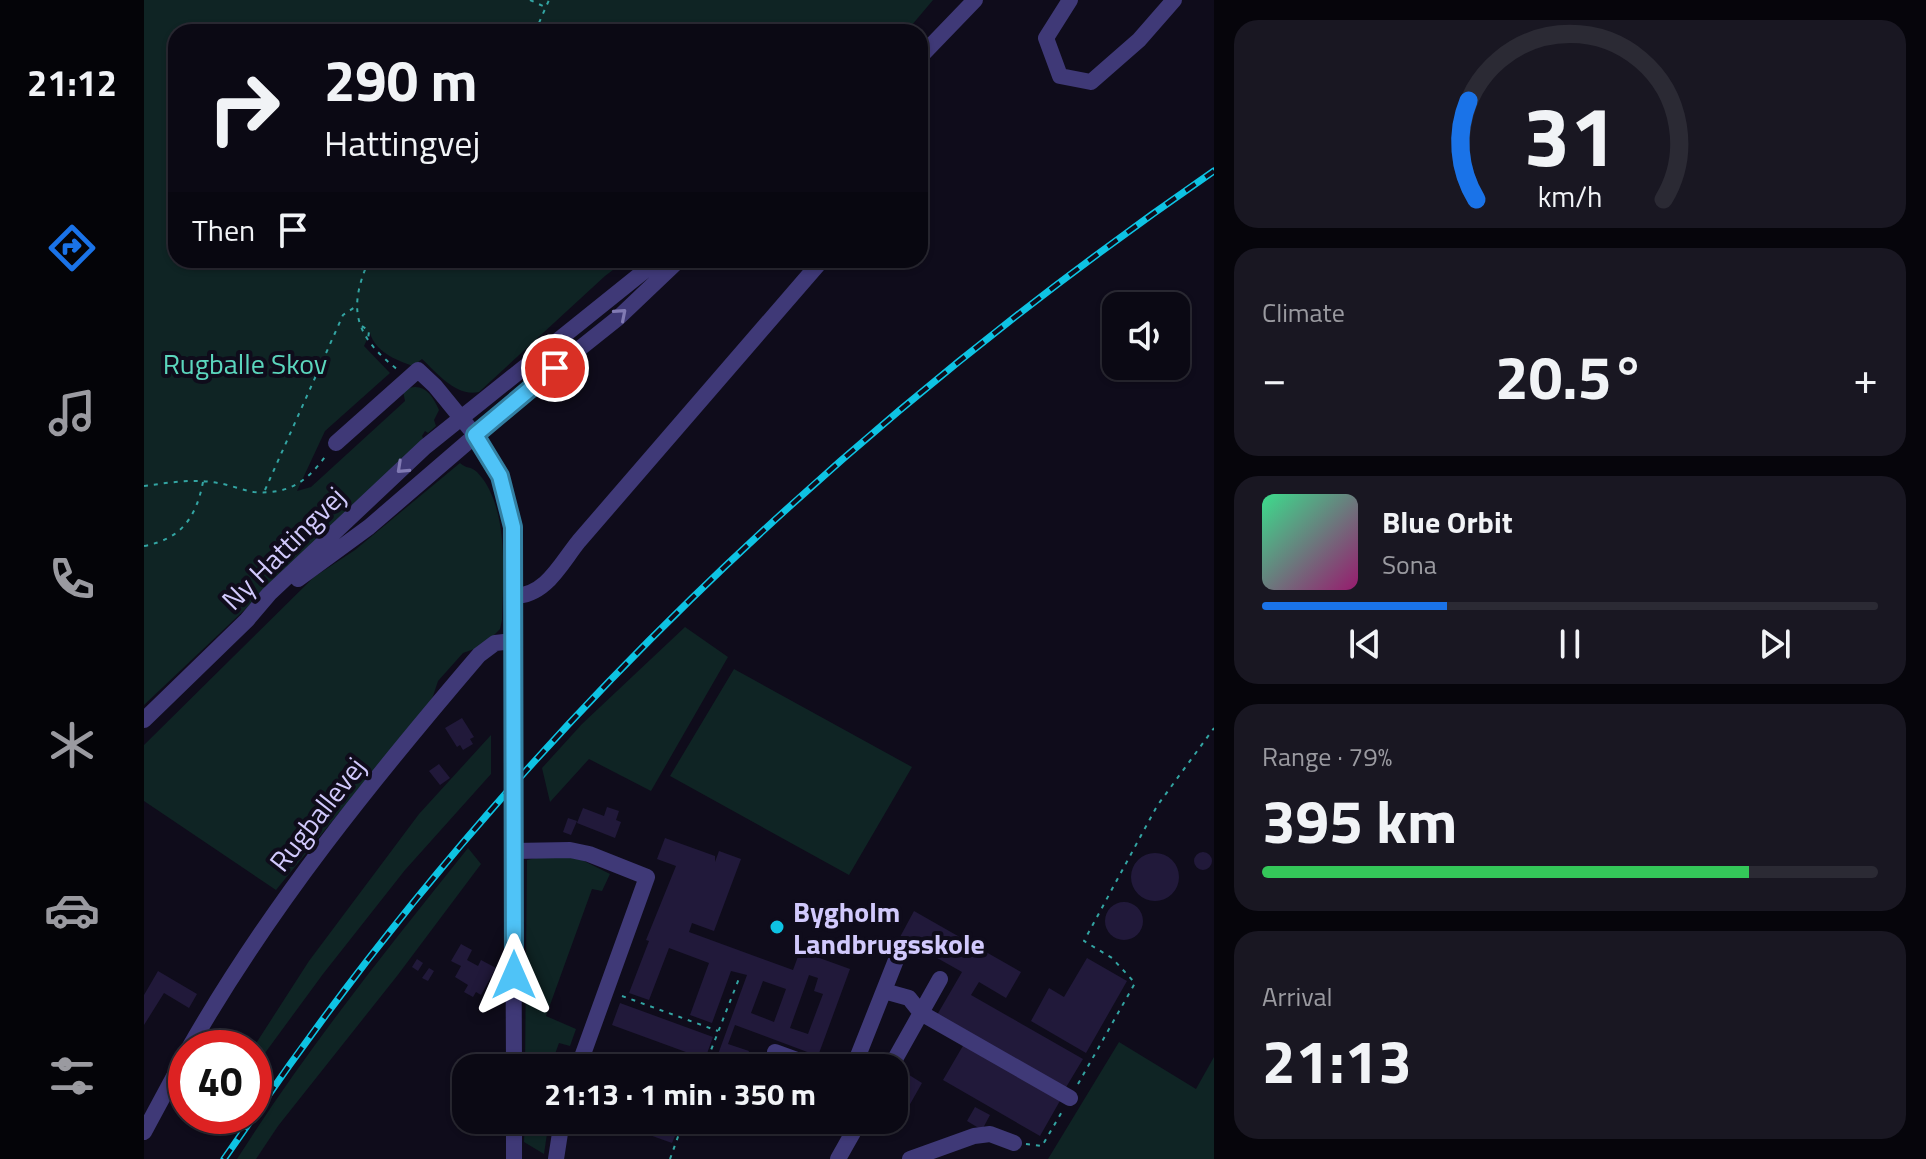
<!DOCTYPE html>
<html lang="en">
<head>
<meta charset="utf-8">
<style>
  body { margin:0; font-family:"Titillium Web",sans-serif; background:#191722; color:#f1f3f6; height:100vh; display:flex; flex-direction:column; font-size:30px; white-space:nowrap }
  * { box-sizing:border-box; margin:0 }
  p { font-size:26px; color:#9a9aa0 }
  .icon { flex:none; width:44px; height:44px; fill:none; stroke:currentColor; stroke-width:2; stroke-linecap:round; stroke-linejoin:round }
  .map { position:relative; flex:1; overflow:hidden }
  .drawer { display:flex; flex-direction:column; gap:20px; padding:20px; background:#06050b; width:712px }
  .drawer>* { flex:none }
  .hud { position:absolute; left:24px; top:24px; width:760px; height:244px; border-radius:24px; box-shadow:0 2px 6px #0004,0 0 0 2px #2b2a34; background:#0b0914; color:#f1f3f6; overflow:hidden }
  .fabs { position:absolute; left:958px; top:292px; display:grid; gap:16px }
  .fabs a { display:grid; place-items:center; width:88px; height:88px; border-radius:16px; background:#0b0914; box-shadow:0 2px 6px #0004,0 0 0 2px #2b2a34; font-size:40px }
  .speed { position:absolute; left:24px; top:1030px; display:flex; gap:16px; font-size:40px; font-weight:700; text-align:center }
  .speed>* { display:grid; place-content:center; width:104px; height:104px; border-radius:50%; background:#0b0914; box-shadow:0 2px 6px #0004,0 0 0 2px #2b2a34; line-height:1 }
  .speed .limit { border:12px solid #d22; background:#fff; color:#111 }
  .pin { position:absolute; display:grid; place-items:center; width:68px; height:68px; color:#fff; margin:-34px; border:4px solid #fff; border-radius:50%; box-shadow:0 2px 8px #0007 }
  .me { position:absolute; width:88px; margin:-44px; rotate:0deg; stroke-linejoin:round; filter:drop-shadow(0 0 6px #0008) }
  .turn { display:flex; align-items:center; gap:28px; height:168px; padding:0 24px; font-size:36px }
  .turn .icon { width:104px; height:104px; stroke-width:2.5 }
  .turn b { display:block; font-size:56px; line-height:68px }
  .then { display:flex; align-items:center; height:76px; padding:0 24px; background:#0003; gap:16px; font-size:30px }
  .big { font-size:60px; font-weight:700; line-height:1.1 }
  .drawer .widget { flex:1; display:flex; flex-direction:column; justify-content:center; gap:12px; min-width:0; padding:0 28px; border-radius:24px; background:#191722 }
  .drawer .dial { align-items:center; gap:0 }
  .dial svg { height:208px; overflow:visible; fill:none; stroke:#2b2a34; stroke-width:7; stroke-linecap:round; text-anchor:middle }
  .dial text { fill:#f1f3f6; stroke:none }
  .song { display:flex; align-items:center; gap:24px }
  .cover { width:96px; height:96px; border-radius:12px; background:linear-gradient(135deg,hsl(150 70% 55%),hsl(320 70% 35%)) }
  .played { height:8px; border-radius:4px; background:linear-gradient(90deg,#1a73e8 30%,#2b2a34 30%) }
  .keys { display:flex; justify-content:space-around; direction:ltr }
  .heat { display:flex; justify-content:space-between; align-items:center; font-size:44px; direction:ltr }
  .charge { height:12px; border-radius:6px; background:linear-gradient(90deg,#34c759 79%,#2b2a34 0) }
  .trip { position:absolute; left:308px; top:1054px; width:456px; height:80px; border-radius:24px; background:#0b0914; box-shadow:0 2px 6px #0004,0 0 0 2px #2b2a34; font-weight:700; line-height:80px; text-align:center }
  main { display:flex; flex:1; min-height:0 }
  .dock { display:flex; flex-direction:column; width:144px; justify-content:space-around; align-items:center; background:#040408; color:#9a9aa0 }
  .dock .icon { width:56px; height:56px }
  .dock .active { color:#1a73e8 }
  .dock b { font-size:36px; color:#f1f3f6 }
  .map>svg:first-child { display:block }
  .green { fill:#0f2424 }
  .building { fill:#21193a; fill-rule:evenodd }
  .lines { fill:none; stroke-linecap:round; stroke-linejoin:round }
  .path { stroke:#33a5a3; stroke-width:2; stroke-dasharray:4 6; stroke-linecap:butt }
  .minor { stroke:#3f3977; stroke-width:16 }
  .rail-casing { stroke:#0ec3e3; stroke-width:7 }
  .rail { stroke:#0f0c1b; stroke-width:4; stroke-dasharray:12; stroke-linecap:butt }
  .minor-bridge { stroke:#3f3977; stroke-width:16 }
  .oneway { stroke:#817ab3 }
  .route-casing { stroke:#337fa1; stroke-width:20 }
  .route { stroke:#4fc3f7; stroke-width:14 }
  .poi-dot { fill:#0ec3e3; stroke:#0f0c1b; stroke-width:3 }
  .labels { text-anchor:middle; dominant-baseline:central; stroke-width:8; stroke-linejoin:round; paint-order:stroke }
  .park-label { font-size:28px; fill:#5bd6bd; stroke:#0f0c1b }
  .street-label { font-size:28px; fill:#d1c9fc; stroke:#0f0c1b }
  .poi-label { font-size:28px; font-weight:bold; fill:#d1c9fc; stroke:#0f0c1b; text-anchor:start }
</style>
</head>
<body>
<main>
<nav class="dock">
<b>21:12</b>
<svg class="icon active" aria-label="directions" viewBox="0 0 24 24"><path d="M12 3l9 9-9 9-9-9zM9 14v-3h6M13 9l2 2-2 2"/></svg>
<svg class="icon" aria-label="music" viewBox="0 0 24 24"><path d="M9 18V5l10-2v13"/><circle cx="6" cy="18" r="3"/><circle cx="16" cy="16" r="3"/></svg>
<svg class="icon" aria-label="phone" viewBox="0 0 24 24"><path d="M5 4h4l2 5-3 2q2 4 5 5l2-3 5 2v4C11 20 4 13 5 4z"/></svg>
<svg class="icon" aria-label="climate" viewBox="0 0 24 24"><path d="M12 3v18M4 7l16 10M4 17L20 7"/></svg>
<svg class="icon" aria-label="car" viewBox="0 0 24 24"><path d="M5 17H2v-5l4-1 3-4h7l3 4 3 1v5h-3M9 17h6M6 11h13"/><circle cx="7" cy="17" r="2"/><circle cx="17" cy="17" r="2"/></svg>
<svg class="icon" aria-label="filters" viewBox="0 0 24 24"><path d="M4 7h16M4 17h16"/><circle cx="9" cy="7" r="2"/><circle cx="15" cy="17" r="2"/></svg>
</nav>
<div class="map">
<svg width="1070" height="1159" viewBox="0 0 1070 1159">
  <rect width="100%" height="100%" fill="#0f0c1b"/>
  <path class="green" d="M0,0H789L762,32H32V260H482L461,276L335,392C312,397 294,374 278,359L269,366C251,360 231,351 226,333L220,346L246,373L181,431L153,491L167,487L261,401L259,391C277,380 288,393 295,410L290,420L292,426L284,433L281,431L278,436L280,440L0,705Z
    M316,463C322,469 327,466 333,472C366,506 359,576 358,620L356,629L347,638L333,648L319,653L294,681L288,699L132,890L0,801V745L170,577L211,550Z
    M541,627L584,657L507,791L445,759L406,802L398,768L438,724Z
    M590,669L768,767L705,875L526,776Z
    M347,735V774L261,870L179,974L110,1068L109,1048L165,961L275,814Z
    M324,848L337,864L253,976L134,1126L112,1159H93C162,1050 243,949 324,848Z
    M409,854L438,860L466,874L458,891L448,889L402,1016L432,1029L426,1046L415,1043L406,1068H381L383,860Z
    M975,1042L1052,1089L1070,1057V1159H904Z
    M381,1120H405L400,1154L380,1142Z"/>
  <path class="building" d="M318,718L330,737L326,739L329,744L319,750L316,745L313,747L301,728Z
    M295,764L306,778L296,785L285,771Z
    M463,807L475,811L472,820L477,822L471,838L433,823L439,808L460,816Z
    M424,818L433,821L427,835L419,832Z
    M521,838L571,856V862L575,851L597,859L570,931L548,923L545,932L649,970L656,951L706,969L674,1056L591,1025L584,1044L605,1051L598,1068H569L603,975L587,971L568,1023L546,1015L565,963L525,948L505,1000L485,993L505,941L502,940L532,866L513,859ZM665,975L674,978L670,991L679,994L664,1034L646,1028ZM619,981L642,989L630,1022L607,1013Z
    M1050 861a9 9 0 1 1 18 0a9 9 0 1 1-18 0Z
    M987 877a24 24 0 1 1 48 0a24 24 0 1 1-48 0Z
    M961 921a19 19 0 1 1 38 0a19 19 0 1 1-38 0Z
    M770,911L877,972L862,998L835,982L827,995L939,1059L921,1089L793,1015L818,972L756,937Z
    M317,944L328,950L323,960L334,966L337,960L352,968L337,995L332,992L329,997L320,992L324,985L311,977L317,966L307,961Z
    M943,958L983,981L942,1053L887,1021L905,988L920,997Z
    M273,959L279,963L274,971L268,967Z
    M285,968L290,971L284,981L278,978Z
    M14,971L53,994L45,1008L20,993L0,1025V995Z
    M476,1003L569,1037L561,1059L468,1025Z
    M820,1044L917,1099L896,1136L799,1080Z
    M762,1073L778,1083L761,1113L750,1107V1094Z
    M831,1107L846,1115L838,1130L823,1121Z
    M489,1120H538L528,1143L486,1128Z
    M562,1120H592L587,1133L561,1123Z"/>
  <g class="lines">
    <path class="path" d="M386,0L401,7
      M391,32L405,0
      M225,260C203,310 211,336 254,370
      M218,326L225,331L224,340
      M0,486C24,483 49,478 74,483C86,485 98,490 110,492C145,495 164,481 183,454
      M121,490L199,315L211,307
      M0,546C37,539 52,518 59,482
      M478,996L574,1031
      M560,1068L596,976
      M934,1084L991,983L968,958L940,941L1013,806L1070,728
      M882,1144L898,1146L919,1110
      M526,1159L540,1120"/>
    <path class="minor" d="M926,0L902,38L916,76L947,82L995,40L1030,0
      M776,57L831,0
      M192,443L274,370L291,386L331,435L356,476L369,527V726
      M154,579L225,527L390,385L474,318L535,260
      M370,596C402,596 417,563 435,541L678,260
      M0,720L103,620L125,594L281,447L514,260
      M369,841L370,1068
      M370,851L426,850L445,854L503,877L434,1068
      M740,991L765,998L777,1013L926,1098
      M45,1048C126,906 229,779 335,655L351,643L369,641
      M631,1052L675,1068
      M710,1066L752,960
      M746,1068L796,979
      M370,1120V1159
      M0,1132L42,1054
      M412,1159L418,1120
      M694,1159L716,1120
      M766,1159L830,1136L846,1134L870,1143"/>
    <defs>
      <path id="rail" d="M110,1116C364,744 700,426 1070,171
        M80,1159L110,1116"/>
    </defs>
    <use href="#rail" class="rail-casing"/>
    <use href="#rail" class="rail"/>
    <path class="minor-bridge" d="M369,726V835"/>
  </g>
  <defs><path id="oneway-chevron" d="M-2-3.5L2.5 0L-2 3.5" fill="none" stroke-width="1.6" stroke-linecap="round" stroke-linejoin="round" transform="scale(2)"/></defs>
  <g class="oneway">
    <use href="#oneway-chevron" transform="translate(477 314) rotate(-41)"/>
    <use href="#oneway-chevron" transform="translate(258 468) rotate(137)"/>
  </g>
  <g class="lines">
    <defs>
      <path id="route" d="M370,975L369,527L356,476L331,435L411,368"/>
    </defs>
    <use href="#route" class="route-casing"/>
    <use href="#route" class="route"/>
  </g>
  <circle class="poi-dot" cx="633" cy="927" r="8"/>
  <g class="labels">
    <g class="park-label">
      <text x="101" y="363">Rugballe Skov</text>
    </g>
    <g class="street-label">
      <text transform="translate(139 548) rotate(-45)">Ny Hattingvej</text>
      <text transform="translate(173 814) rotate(-52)">Rugballevej</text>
    </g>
    <g class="poi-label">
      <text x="649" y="911">Bygholm<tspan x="649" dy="32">Landbrugsskole</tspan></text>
    </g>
  </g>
</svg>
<div class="fabs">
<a><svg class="icon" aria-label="sound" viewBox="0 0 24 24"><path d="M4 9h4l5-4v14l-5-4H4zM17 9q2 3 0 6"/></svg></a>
</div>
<div class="speed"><div class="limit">40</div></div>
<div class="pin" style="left:411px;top:368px;background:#d93025"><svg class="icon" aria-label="arrive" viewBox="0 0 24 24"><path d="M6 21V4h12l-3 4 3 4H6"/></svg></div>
<svg class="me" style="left:370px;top:975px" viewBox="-20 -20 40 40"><path d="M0-17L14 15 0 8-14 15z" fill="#4fc3f7" stroke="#fff" stroke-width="4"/></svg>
<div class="trip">21:13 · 1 min · 350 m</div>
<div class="hud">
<div class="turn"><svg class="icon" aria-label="right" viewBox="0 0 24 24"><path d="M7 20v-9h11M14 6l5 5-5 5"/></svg><div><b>290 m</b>Hattingvej</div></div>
<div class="then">Then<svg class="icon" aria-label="arrive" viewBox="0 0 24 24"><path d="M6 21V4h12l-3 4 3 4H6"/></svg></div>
</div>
</div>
<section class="drawer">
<div class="widget dial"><svg viewBox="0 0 100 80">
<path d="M14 69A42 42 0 1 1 86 69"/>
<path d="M14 69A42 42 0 0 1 11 31" stroke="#1a73e8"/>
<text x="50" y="56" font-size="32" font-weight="700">31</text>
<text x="50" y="72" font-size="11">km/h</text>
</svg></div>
<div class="widget"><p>Climate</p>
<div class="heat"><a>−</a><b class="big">20.5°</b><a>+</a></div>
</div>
<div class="widget">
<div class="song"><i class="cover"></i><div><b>Blue Orbit</b><p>Sona</p></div></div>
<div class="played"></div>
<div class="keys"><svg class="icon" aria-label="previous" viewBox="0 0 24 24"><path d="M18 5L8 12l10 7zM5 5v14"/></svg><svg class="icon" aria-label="pause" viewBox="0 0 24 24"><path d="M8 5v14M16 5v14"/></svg><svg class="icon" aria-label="next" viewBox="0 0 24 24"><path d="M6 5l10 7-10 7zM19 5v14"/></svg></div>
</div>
<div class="widget"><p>Range · 79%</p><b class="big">395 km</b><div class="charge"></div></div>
<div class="widget"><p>Arrival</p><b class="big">21:13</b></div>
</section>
</main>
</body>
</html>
